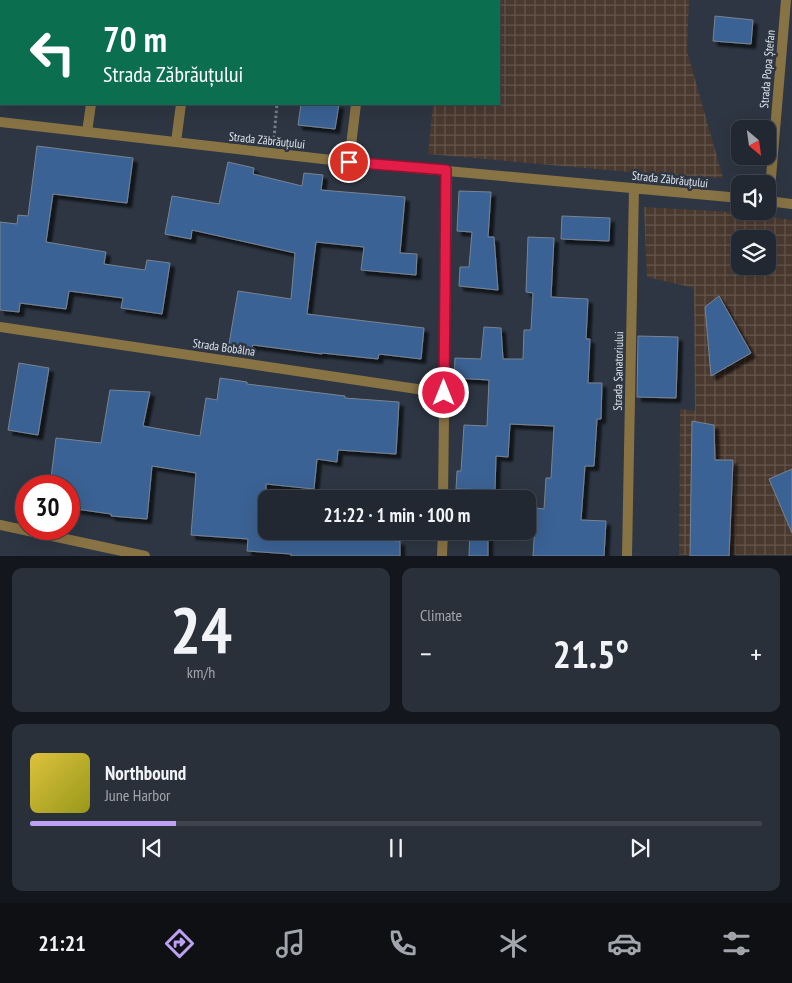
<!DOCTYPE html>
<html lang="en">
<head>
<meta charset="utf-8">
<style>
  body { margin:0; font-family:"PT Sans Narrow",sans-serif; background:#2a303a; color:#f1f3f6; height:100vh; display:flex; flex-direction:column; font-size:19px; white-space:nowrap }
  * { box-sizing:border-box; margin:0 }
  p { font-size:16px; color:#a2a6ac }
  .icon { flex:none; width:28px; height:28px; fill:none; stroke:currentColor; stroke-width:2; stroke-linecap:round; stroke-linejoin:round }
  .map { position:relative; height:556px; overflow:hidden }
  .drawer { display:flex; flex-direction:column; gap:12px; padding:12px; background:#13161c; flex:1 }
  .drawer>* { flex:none }
  .top-card { position:absolute; left:0px; top:0px; width:500px; height:105px; box-shadow:0 5px 20px #0002,0 0 0 1px #3f444d; background:#0b6e4f; color:#fff; overflow:hidden }
  .needle { width:32px; rotate:151deg }
  .tools { position:absolute; left:731px; top:120px; display:grid; gap:10px }
  .tools a { display:grid; place-items:center; width:45px; height:45px; border-radius:10px; background:#222832; box-shadow:0 5px 20px #0002,0 0 0 1px #3f444d; font-size:25px }
  .speed { position:absolute; left:15px; top:475px; display:flex; gap:10px; font-size:25px; font-weight:700; text-align:center }
  .speed>* { display:grid; place-content:center; width:65px; height:65px; border-radius:50%; background:#222832; box-shadow:0 5px 20px #0002,0 0 0 1px #3f444d; line-height:1 }
  .speed .limit { border:8px solid #d22; background:#fff; color:#111 }
  .pin { position:absolute; display:grid; place-items:center; width:42px; height:42px; color:#fff; margin:-21px; border:2px solid #fff; border-radius:50%; box-shadow:0 1px 5px #0007 }
  .me { position:absolute; width:55px; margin:-28px; rotate:0deg; stroke-linejoin:round; filter:drop-shadow(0 0 4px #0008) }
  .turn { display:flex; align-items:center; gap:18px; height:105px; padding:0 20px; font-size:22px }
  .turn .icon { width:65px; height:65px; stroke-width:2.5 }
  .turn b { display:block; font-size:35px; line-height:42px }
  .big { font-size:38px; font-weight:700; line-height:1.1 }
  .drawer .card { flex:1; display:flex; flex-direction:column; justify-content:center; gap:8px; min-width:0; padding:0 18px; border-radius:10px; background:#2a303a }
  .drawer .dial { align-items:center; gap:0 }
  .dial b { font-size:65px; line-height:1 }
  .song { display:flex; align-items:center; gap:15px }
  .cover { width:60px; height:60px; border-radius:8px; background:linear-gradient(135deg,hsl(50 70% 55%),hsl(60 70% 35%)) }
  .played { height:5px; border-radius:2px; background:linear-gradient(90deg,#bca0f2 20%,#3f444d 20%) }
  .keys { display:flex; justify-content:space-around; direction:ltr }
  .heat { display:flex; justify-content:space-between; align-items:center; font-size:28px; direction:ltr }
  .drawer .tiles { flex:1; display:grid; gap:12px; grid-template-columns:1fr 1fr }
  .card:last-child { grid-column:span 2 }
  .trip { position:absolute; left:258px; top:490px; width:278px; height:50px; border-radius:10px; background:#222832; box-shadow:0 5px 20px #0002,0 0 0 1px #3f444d; font-weight:700; line-height:50px; text-align:center }
  .tabs { display:flex; height:80px; justify-content:space-around; align-items:center; background:#0e1014; color:#a2a6ac }
  .tabs .icon { width:35px; height:35px }
  .tabs .selected { color:#bca0f2 }
  .tabs b { font-size:22px; color:#f1f3f6 }
  .map>svg:first-child { display:block }
  .industrial { fill:url(#industrial-grid); fill-rule:evenodd }
  .building { fill:#3a6294; stroke:#798492; filter:url(#shadow) }
  .lines { fill:none; stroke-linecap:round; stroke-linejoin:round }
  .path { stroke:#767e88; stroke-width:3; stroke-dasharray:2.5 2.5; stroke-linecap:butt }
  .service { stroke:#887345; stroke-width:10 }
  .minor { stroke:#887345; stroke-width:10 }
  .route-casing { stroke:#92132f; stroke-width:12 }
  .route { stroke:#e11d48; stroke-width:9 }
  .labels { text-anchor:middle; dominant-baseline:central; stroke-width:5; stroke-linejoin:round; paint-order:stroke }
  .street-label { font-size:12px; fill:#dfe5ed; stroke:#2d3642 }
</style>
</head>
<body>
<div class="map">
<svg width="792" height="556" viewBox="0 0 792 556">
  <defs>
    <pattern id="industrial-grid" width="8" height="8" patternUnits="userSpaceOnUse" patternTransform="scale(1.25)"><rect width="8" height="8" fill="#4a392f"/><path d="M0 4h8M4 0v8" fill="none" stroke="#64564d"/></pattern>
    <filter id="shadow"><feDropShadow dx="4.5" dy="4.5" stdDeviation="1" flood-color="#0009"/></filter>
  </defs>
  <rect width="100%" height="100%" fill="#2d3642"/>
  <path class="industrial" d="M437,0H689L687,51L723,178L641,173L428,154L433,104H499V1Z
    M644,207L732,212L792,220V555H679L680,409L695,411L694,288L647,277ZM740,239H768V266H740Z"/>
  <path class="building" d="M715,16L753,20L751,44L713,41Z
    M301,104H339L335,129L298,125Z
    M37,146L133,158L127,203L53,194L46,242L106,252L104,264L145,270L147,260L170,263L162,314L121,308L123,298L69,291L66,309L20,303L19,312L0,310V222L17,224L18,215L28,216Z
    M228,162L254,168L253,174L302,186L304,173L323,175L321,190L405,197L400,253L417,254L416,275L361,270L364,247L316,242L307,314L424,328L421,359L379,354L378,359L322,353V354L253,345L252,348L229,344L238,291L291,299L295,253L192,230L191,239L165,234L172,196L219,204Z
    M459,191L491,192L488,237H494L498,290L459,286L460,267H469L472,232L457,231Z
    M562,216L610,218L609,241L561,239Z
    M528,237L554,238L551,297L588,299L586,339H590L588,383H602L601,419H597L594,466H585L581,520L606,521L604,556H533L536,508L544,509L546,478H551L554,426L510,424L508,457L496,456L495,490L456,489L457,471H461L464,425L487,426L489,380L454,378L455,358L481,359L484,327L501,328L503,359H523L524,330H531L533,293L526,292Z
    M719,296L751,353L711,376L705,307Z
    M638,336L678,337L676,398L637,397Z
    M19,363L49,368L38,435L8,430Z
    M220,378L247,382V384L345,396V398L399,402L396,454L338,450L337,462L317,459L314,489L266,484V531H273L272,534L400,541V556H291V554L247,551L248,539L191,535L196,473L152,466L147,519L111,516V514L69,508V486H50L56,438L101,443L110,390L150,392L143,426L200,436L206,398L217,400Z
    M692,421L714,425L715,460H733L729,556H690Z
    M792,469V533L769,479Z
    M470,531H488V556H469Z"/>
  <g class="lines">
    <path class="path" d="M287,1V0
      M274,138L277,104"/>
    <path class="service" d="M104,1L105,0
      M192,1V0
      M87,132L91,104
      M176,142L181,104
      M349,162L356,104"/>
    <path class="minor" d="M0,122L349,162L740,198
      M768,201L792,204
      M769,201L786,0
      M0,327L444,393
      M443,499L447,170
      M0,525L145,556
      M442,556L443,531
      M627,556L634,188"/>
  </g>
  <g class="lines">
    <defs>
      <path id="route" d="M349,162L446,170L444,393"/>
    </defs>
    <use href="#route" class="route-casing"/>
    <use href="#route" class="route"/>
  </g>
  <g class="labels">
    <g class="street-label">
      <text transform="translate(767 69) rotate(-85)">Strada Popa Ștefan</text>
      <text transform="translate(267 140) rotate(6)">Strada Zăbrăuțului</text>
      <text transform="translate(670 179) rotate(6)">Strada Zăbrăuțului</text>
      <text transform="translate(224 347) rotate(8)">Strada Bobâlna</text>
      <text transform="translate(618 371) rotate(-89)">Strada Sanatoriului</text>
    </g>
  </g>
</svg>
<div class="tools">
<a><svg class="needle" viewBox="-14 -14 28 28"><path d="M0-13l5 13h-10z" fill="#e53935"/><path d="M0 13l5-13h-10z" fill="#a2a6ac"/></svg></a>
<a><svg class="icon" aria-label="sound" viewBox="0 0 24 24"><path d="M4 9h4l5-4v14l-5-4H4zM17 9q2 3 0 6"/></svg></a>
<a><svg class="icon" aria-label="layers" viewBox="0 0 24 24"><path d="M12 4l9 5-9 5-9-5zM3 14l9 5 9-5"/></svg></a>
</div>
<div class="speed"><div class="limit">30</div></div>
<div class="pin" style="left:349px;top:162px;background:#d93025"><svg class="icon" aria-label="arrive" viewBox="0 0 24 24"><path d="M6 21V4h12l-3 4 3 4H6"/></svg></div>
<svg class="me" style="left:444px;top:393px" viewBox="-20 -20 40 40"><circle r="17" fill="#e11d48" stroke="#fff" stroke-width="3"/><path d="M0-11L8 9 0 5-8 9z" fill="#fff"/></svg>
<div class="trip">21:22 · 1 min · 100 m</div>
<div class="top-card">
<div class="turn"><svg class="icon" aria-label="left" viewBox="0 0 24 24"><path d="M17 20v-9H6M10 6l-5 5 5 5"/></svg><div><b>70 m</b>Strada Zăbrăuțului</div></div>
</div>
</div>
<section class="drawer">
<div class="tiles">
<div class="card dial"><b>24</b><p>km/h</p></div>
<div class="card"><p>Climate</p>
<div class="heat"><a>−</a><b class="big">21.5°</b><a>+</a></div>
</div>
<div class="card">
<div class="song"><i class="cover"></i><div><b>Northbound</b><p>June Harbor</p></div></div>
<div class="played"></div>
<div class="keys"><svg class="icon" aria-label="previous" viewBox="0 0 24 24"><path d="M18 5L8 12l10 7zM5 5v14"/></svg><svg class="icon" aria-label="pause" viewBox="0 0 24 24"><path d="M8 5v14M16 5v14"/></svg><svg class="icon" aria-label="next" viewBox="0 0 24 24"><path d="M6 5l10 7-10 7zM19 5v14"/></svg></div>
</div>
</div>
</section>
<nav class="tabs">
<b>21:21</b>
<svg class="icon selected" aria-label="directions" viewBox="0 0 24 24"><path d="M12 3l9 9-9 9-9-9zM9 14v-3h6M13 9l2 2-2 2"/></svg>
<svg class="icon" aria-label="music" viewBox="0 0 24 24"><path d="M9 18V5l10-2v13"/><circle cx="6" cy="18" r="3"/><circle cx="16" cy="16" r="3"/></svg>
<svg class="icon" aria-label="phone" viewBox="0 0 24 24"><path d="M5 4h4l2 5-3 2q2 4 5 5l2-3 5 2v4C11 20 4 13 5 4z"/></svg>
<svg class="icon" aria-label="climate" viewBox="0 0 24 24"><path d="M12 3v18M4 7l16 10M4 17L20 7"/></svg>
<svg class="icon" aria-label="car" viewBox="0 0 24 24"><path d="M5 17H2v-5l4-1 3-4h7l3 4 3 1v5h-3M9 17h6M6 11h13"/><circle cx="7" cy="17" r="2"/><circle cx="17" cy="17" r="2"/></svg>
<svg class="icon" aria-label="filters" viewBox="0 0 24 24"><path d="M4 7h16M4 17h16"/><circle cx="9" cy="7" r="2"/><circle cx="15" cy="17" r="2"/></svg>
</nav>
</body>
</html>
